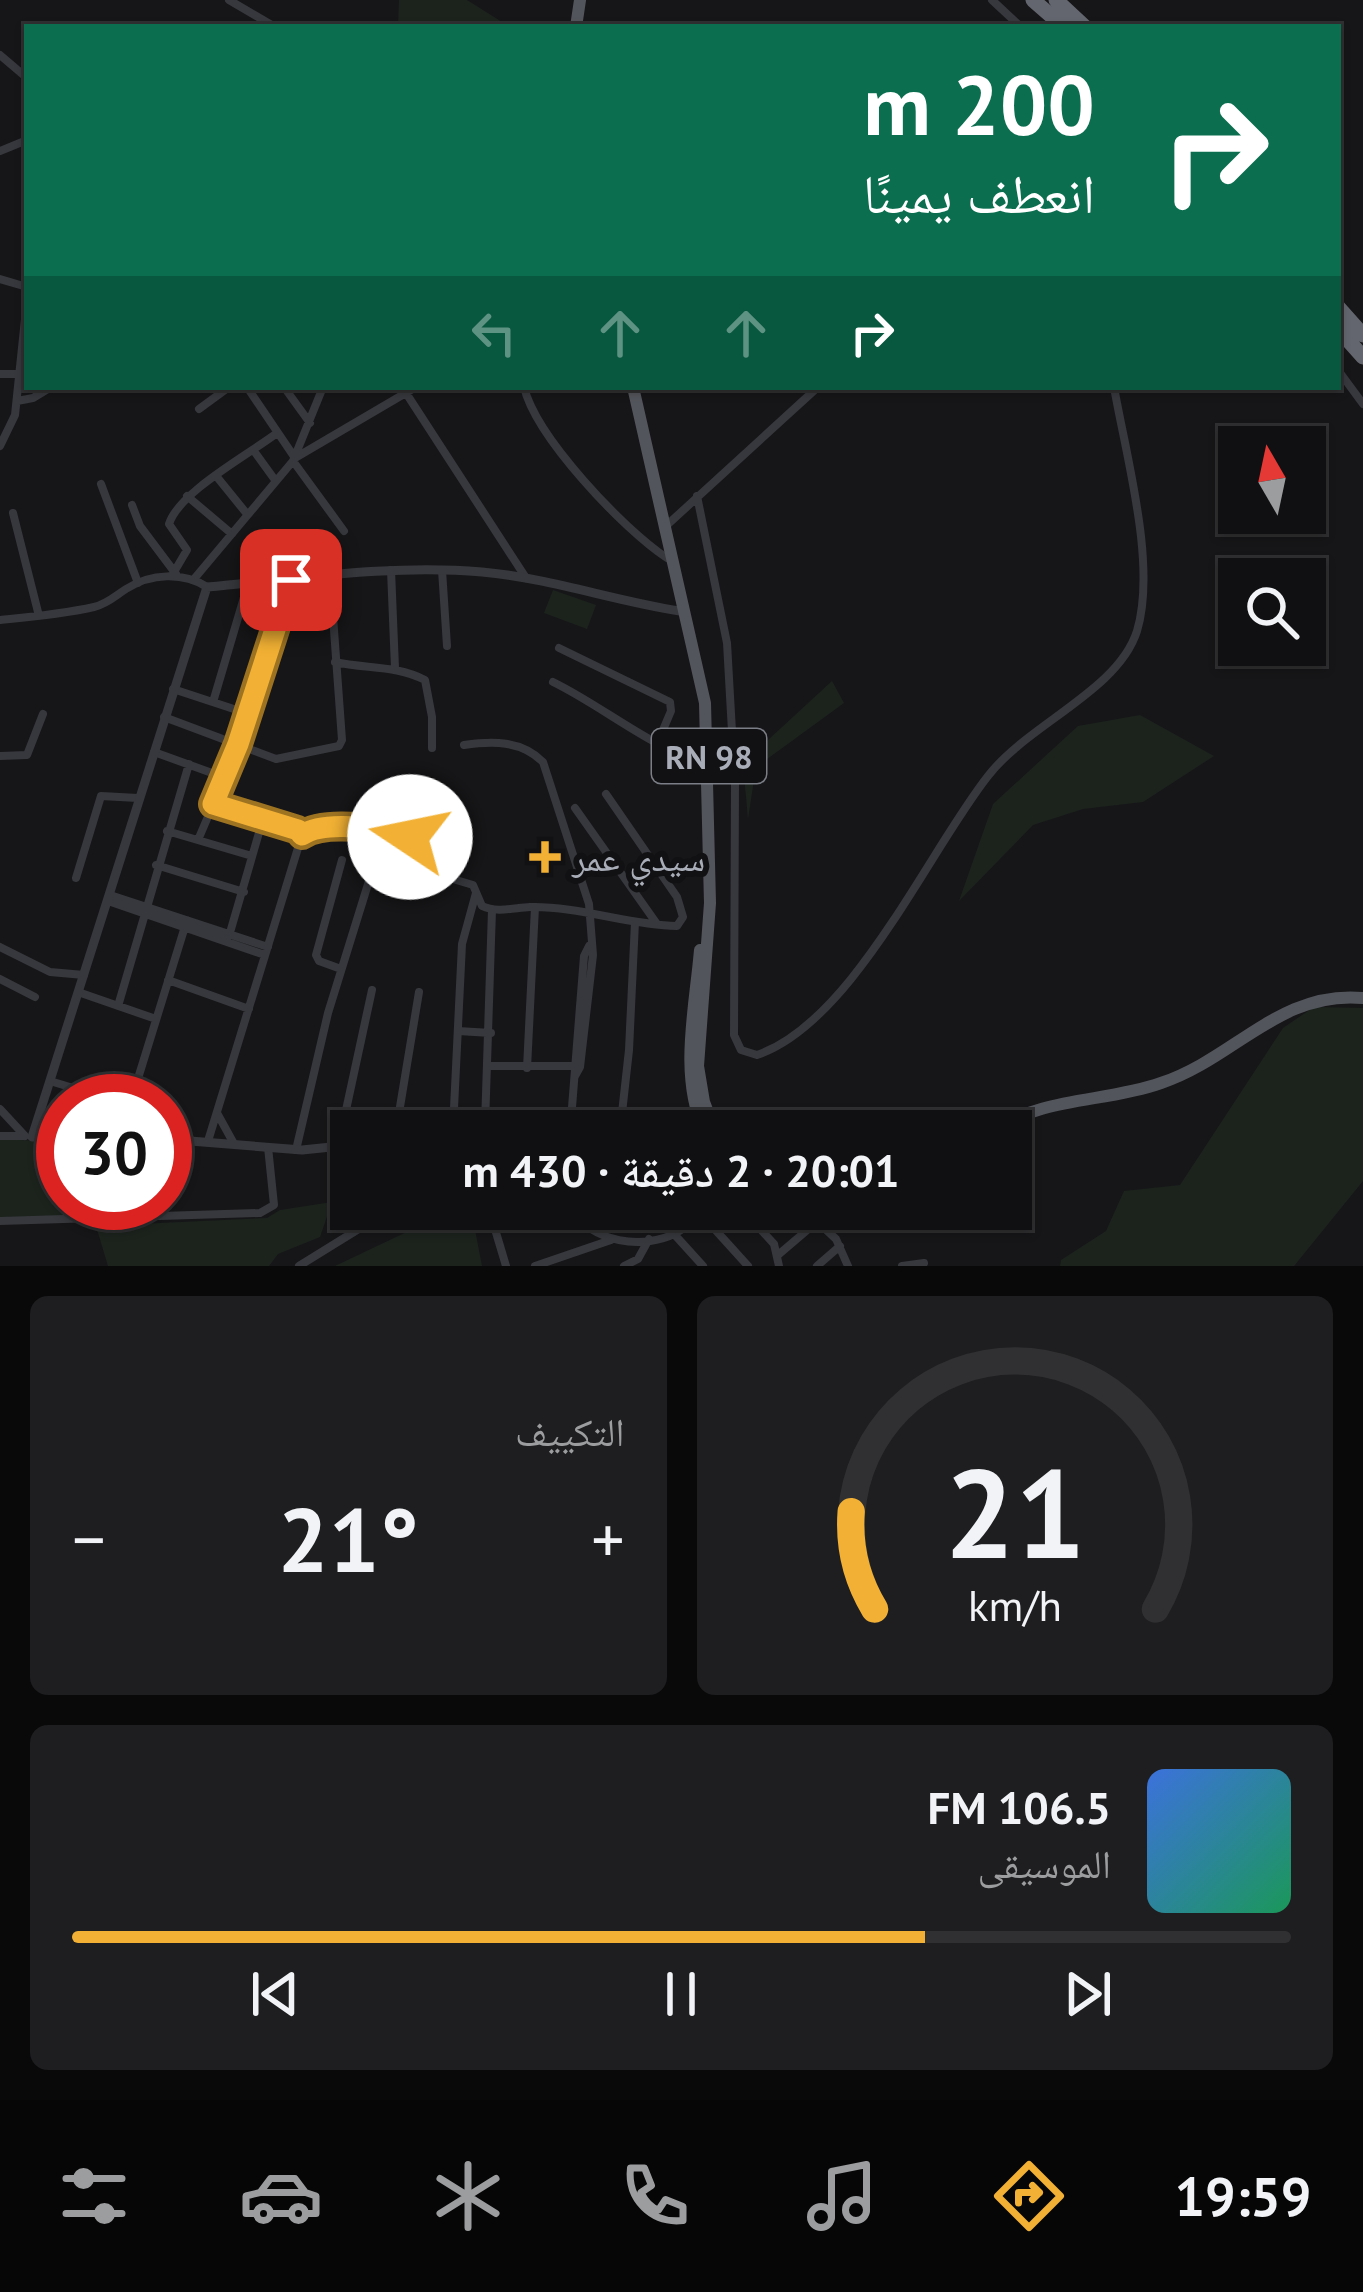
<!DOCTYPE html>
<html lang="ar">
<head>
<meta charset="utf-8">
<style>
  body { margin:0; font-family:"PT Sans","Noto Naskh Arabic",sans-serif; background:#1e1e20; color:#f1f3f6; direction:rtl; height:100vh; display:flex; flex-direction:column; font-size:45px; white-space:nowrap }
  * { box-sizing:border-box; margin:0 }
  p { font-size:39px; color:#9c9d9f }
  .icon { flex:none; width:66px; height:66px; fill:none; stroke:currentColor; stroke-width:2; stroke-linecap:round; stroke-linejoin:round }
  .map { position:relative; height:1266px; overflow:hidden; direction:ltr }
  .drawer { display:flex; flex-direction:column; gap:30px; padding:30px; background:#09090a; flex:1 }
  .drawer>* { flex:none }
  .banner { position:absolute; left:24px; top:24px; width:1317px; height:366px; border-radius:0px; box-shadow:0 3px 9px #0004,0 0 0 3px #303032; direction:rtl; background:#0b6e4f; color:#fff; overflow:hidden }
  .needle { width:78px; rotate:351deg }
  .controls { position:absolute; left:1218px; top:426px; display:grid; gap:24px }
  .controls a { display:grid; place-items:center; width:108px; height:108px; border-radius:0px; background:#101012; box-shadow:0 3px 9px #0004,0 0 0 3px #303032; font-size:60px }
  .speed { position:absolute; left:36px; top:1074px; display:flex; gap:24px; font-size:60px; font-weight:700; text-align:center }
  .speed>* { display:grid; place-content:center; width:156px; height:156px; border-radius:50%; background:#101012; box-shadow:0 3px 9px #0004,0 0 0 3px #303032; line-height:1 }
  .speed .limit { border:18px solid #d22; background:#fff; color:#111 }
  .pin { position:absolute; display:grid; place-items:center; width:102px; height:102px; color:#fff; margin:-51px; border-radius:24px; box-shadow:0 6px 18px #0006 }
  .me { position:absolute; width:132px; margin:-66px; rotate:281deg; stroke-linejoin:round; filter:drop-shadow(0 0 9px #0008) }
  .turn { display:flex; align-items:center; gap:42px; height:252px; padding:0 48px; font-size:54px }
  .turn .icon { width:156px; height:156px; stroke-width:2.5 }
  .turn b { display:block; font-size:84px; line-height:102px }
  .lanes { display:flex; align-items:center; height:114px; padding:0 48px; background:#0003; justify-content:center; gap:60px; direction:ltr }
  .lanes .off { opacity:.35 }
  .big { font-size:90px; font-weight:600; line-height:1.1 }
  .drawer .widget { flex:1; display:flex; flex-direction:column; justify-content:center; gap:18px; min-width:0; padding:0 42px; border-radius:18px; background:#1e1e20 }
  .drawer .dial { align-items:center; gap:0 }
  .dial svg { height:312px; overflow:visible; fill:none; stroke:#303032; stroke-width:7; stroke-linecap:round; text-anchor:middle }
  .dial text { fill:#f1f3f6; stroke:none }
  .song { display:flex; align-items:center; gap:36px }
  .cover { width:144px; height:144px; border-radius:18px; background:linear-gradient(135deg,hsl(220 70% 55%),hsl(150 70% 35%)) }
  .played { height:12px; border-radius:6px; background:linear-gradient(90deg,#f2b134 70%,#303032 70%) }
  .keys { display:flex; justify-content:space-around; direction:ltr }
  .heat { display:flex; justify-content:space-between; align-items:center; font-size:66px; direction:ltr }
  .drawer .tiles { flex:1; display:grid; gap:30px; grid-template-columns:1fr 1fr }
  .widget:last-child { grid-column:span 2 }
  .trip { position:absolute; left:330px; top:1110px; width:702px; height:120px; border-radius:0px; background:#101012; box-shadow:0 3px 9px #0004,0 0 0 3px #303032; font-weight:600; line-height:120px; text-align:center; direction:rtl }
  .menu { display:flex; height:192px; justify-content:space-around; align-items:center; background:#060607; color:#9c9d9f }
  .menu .icon { width:84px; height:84px }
  .menu .active { color:#f2b134 }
  .menu b { font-size:54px; color:#f1f3f6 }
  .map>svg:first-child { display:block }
  .green { fill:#1c231d }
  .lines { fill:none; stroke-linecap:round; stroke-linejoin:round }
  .minor { stroke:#37383d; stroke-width:8 }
  .tertiary { stroke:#37383d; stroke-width:9 }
  .primary { stroke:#53555c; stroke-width:12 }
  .motorway { stroke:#63666e; stroke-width:15 }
  .route-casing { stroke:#9d7322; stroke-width:30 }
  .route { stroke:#f2b134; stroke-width:21 }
  .poi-dot { fill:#f2b134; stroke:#111113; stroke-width:4.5 }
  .labels { text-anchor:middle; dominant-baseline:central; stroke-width:12; stroke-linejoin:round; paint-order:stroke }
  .shield { fill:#111113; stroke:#7b7e86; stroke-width:3 }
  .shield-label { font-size:33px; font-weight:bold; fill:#a8adb8 }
  .poi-label { font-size:36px; fill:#a8adb8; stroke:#111113; text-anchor:start }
</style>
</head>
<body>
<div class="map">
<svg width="1363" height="1266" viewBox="0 0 1363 1266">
  <rect width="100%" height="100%" fill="#161618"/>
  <path class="green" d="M399,0H467L510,27H398Z
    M553,590L596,605L587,629L544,613Z
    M832,681L844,703L756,767L748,819L743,763Z
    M1140,715L1214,756L1143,802L1083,809L1033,825L959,901L993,804L1078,726Z
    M1314,1007L1363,1008V1181L1294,1266H1060L1061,1260L1106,1231L1124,1191L1180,1185L1283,1028Z
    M0,1139L63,1142V1203H126L110,1214L0,1220Z
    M332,1202L320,1237L278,1254L269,1266H108L96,1226L267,1218L280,1210Z
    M455,1209H471L482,1266H335Z"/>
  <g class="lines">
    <path class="minor" d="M229,0L275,27
      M992,0L1021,27
      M0,55L27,78
      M0,151L27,140
      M0,279L27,287
      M1338,370L1363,404
      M0,374H19
      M247,387L295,458L416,387
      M284,387L310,423
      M524,387C536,437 623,529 667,558
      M406,393L526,578
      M17,401L33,398L51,387
      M199,409L229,387
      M0,446L15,415L27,300
      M254,451L275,480
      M293,461L344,531
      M217,477L247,514
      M101,484L138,583
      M187,496L232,534
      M697,496L727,643L735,784L734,1035L741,1050L757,1055C852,1023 928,852 988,776C1028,724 1118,691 1137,631C1157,565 1126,456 1114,387
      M132,505L140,526L176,574
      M13,513L39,616
      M667,525L818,387
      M308,533L315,577
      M391,570L395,668
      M442,570L447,646
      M174,572L187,550L169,524C179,492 248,455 277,433
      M194,579L293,461L323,387
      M0,620C31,617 63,614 94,607C107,604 115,596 126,589C151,573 183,572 207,587
      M559,648L670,702L671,711L657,744
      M335,662C366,669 396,665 425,680L432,717V748
      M553,682C604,707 648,746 703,763
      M173,689L249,714
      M213,702L248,584
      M164,717L276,759L339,746L342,740L330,575
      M464,745C492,741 521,740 543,762L589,904L593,955L580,1067L575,1076
      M154,752L223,777
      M0,756L27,755L43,714
      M575,808L657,924
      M167,831L252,856
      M302,835C325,819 379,830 407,833L410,837L409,866L473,885L482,906C497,913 513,908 530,907C580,906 627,925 677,926L683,917L677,897L606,794
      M198,840L239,744L291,580
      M156,865L244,892
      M76,878L101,796L138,798
      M110,895L268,947
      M108,901L265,955
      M229,936L263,819
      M0,947L50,972L84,975
      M341,969L319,961L316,955L342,860
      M0,979L35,997
      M168,980L249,1009
      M78,992L156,1019
      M118,1006L189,764
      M458,1031L491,1033
      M490,1066H573
      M527,1068L535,907
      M50,1081L116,1101
      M131,1101L187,920
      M0,1109L25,1136
      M217,1113L233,1142
      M571,1120L584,956L589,946
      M485,1125L492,910
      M453,1129L462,944L476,893
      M396,1131L419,992
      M620,1131L629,1050L635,922
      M0,1136H24
      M208,1141L302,835L299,830L213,804
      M338,1147L372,990
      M296,1150L328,1013L373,868
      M489,1209L506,1266
      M572,1209C591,1243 644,1250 676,1233C687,1227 697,1216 707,1209
      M742,1209L774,1244L779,1266
      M701,1214L748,1266
      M120,1217L135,1203
      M0,1221L260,1213L274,1205L268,1147
      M674,1234L703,1266
      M778,1255L812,1226L820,1224L836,1239L848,1266
      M299,1266L391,1209
      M535,1266L611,1240
      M624,1266L638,1259L649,1239
      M817,1266L840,1246
      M902,1266L924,1263"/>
    <path class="tertiary" d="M439,1131L562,1119L615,1131
      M63,1138L32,1137L207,587C298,579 390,564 482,572C550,578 614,601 680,611
      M165,1139L302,1150L351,1145"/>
    <path class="primary" d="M576,27L580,0
      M633,387L705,703L710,903L698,1066L704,1102L715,1131
      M700,950C695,1009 679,1075 704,1131
      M992,1131C1045,1096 1104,1103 1161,1083C1234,1059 1280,990 1363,998"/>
    <path class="motorway" d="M1033,0L1064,27
      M1056,0L1085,27
      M1338,307L1363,335
      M1338,329L1363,357"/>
  </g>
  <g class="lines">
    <defs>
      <path id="route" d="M291,580L238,744L213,804L298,830L302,835C326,819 378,830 407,833L410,837"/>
    </defs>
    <use href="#route" class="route-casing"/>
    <use href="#route" class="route"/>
  </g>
  <path class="poi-dot" d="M539 839h12v12h12v12h-12v12h-12v-12h-12v-12h12z"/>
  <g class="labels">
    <rect class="shield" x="652" y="729" width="114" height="54" rx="9"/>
    <g class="shield-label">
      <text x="709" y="756">RN 98</text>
    </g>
    <g class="poi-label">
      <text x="572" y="857">سيدي عمر</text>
    </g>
  </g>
</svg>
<div class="controls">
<a><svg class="needle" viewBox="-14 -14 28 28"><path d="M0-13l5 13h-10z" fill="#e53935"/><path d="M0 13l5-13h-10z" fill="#9c9d9f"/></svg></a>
<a><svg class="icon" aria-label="search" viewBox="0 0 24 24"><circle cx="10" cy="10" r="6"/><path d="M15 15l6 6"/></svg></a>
</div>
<div class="speed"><div class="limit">30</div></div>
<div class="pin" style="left:291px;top:580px;background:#d93025"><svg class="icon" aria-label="arrive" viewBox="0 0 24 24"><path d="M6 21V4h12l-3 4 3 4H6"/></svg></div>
<svg class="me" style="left:410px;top:837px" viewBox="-20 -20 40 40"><circle r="19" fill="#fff"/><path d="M0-13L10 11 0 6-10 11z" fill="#f2b134"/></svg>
<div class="trip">20:01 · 2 دقيقة · 430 m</div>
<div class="banner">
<div class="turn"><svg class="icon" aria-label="right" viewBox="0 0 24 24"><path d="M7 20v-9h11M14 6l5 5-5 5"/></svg><div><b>200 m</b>انعطف يمينًا</div></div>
<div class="lanes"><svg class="icon off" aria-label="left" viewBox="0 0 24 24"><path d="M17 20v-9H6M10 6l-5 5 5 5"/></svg><svg class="icon off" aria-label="ahead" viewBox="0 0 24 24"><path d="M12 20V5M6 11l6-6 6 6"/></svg><svg class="icon off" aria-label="ahead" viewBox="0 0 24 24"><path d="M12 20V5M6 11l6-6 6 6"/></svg><svg class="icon" aria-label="right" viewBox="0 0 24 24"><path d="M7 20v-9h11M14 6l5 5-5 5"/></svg></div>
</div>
</div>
<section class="drawer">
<div class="tiles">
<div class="widget dial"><svg viewBox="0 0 100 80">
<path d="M14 69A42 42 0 1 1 86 69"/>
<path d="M14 69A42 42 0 0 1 8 44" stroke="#f2b134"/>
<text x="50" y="56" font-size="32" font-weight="700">21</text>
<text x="50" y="72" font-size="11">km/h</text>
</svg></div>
<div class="widget"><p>التكييف</p>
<div class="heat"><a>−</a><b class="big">21°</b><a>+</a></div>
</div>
<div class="widget">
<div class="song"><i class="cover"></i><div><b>106.5 FM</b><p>الموسيقى</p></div></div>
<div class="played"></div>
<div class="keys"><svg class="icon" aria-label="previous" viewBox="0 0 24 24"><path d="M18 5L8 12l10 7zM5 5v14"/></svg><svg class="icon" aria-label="pause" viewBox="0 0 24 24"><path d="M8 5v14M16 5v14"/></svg><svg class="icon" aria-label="next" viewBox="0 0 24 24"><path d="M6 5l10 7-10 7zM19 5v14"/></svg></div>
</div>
</div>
</section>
<nav class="menu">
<b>19:59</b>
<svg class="icon active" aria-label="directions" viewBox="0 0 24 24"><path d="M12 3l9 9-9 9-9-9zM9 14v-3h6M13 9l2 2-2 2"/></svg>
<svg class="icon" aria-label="music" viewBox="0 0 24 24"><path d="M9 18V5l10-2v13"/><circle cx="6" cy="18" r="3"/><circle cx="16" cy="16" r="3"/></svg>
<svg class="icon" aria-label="phone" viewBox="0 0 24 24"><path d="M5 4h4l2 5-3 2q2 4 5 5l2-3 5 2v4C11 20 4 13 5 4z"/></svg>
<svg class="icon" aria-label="climate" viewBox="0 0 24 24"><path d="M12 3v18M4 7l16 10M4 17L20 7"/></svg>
<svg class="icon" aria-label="car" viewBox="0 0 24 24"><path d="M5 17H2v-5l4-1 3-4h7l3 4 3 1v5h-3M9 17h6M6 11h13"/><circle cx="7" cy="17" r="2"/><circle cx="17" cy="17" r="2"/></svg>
<svg class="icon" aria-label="filters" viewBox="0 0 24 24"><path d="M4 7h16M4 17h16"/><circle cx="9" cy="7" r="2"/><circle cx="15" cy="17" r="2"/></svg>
</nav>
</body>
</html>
